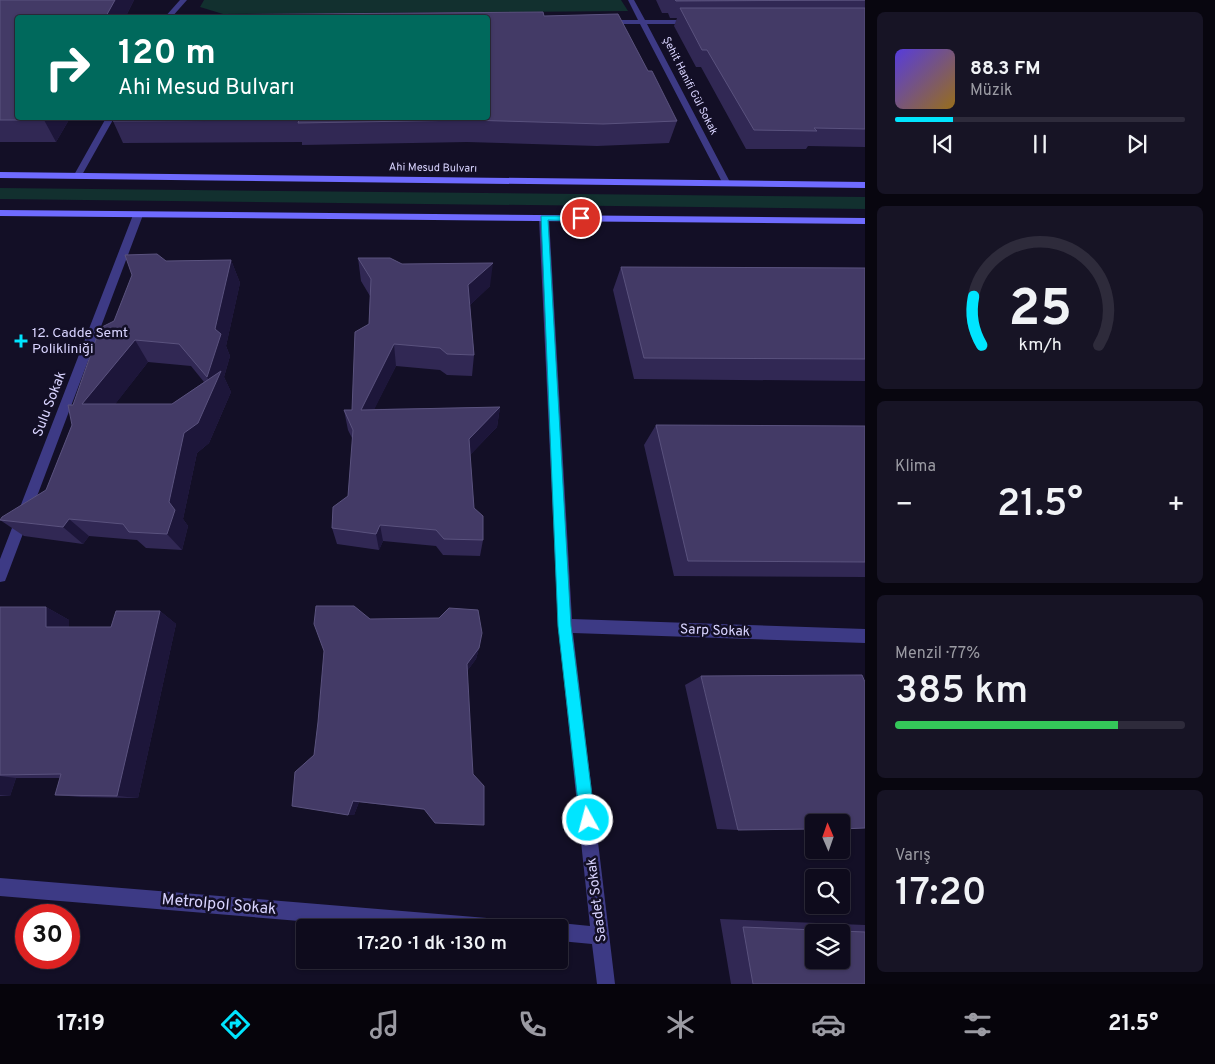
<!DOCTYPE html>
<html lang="tr">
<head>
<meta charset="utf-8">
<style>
  body { margin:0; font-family:Overpass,sans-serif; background:#171425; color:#f1f3f6; height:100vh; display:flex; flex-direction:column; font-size:19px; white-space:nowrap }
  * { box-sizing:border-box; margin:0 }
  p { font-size:16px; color:#9b9ba3 }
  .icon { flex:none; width:28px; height:28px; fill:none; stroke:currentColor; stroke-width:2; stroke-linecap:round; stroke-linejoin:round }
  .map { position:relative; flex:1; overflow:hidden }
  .side { display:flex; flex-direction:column; gap:12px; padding:12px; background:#08060f; width:350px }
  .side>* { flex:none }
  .hud { position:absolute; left:15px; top:15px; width:475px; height:105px; border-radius:5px; box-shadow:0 1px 4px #0004,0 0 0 1px #2e2b3b; background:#00695c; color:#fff; overflow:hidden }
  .needle { width:32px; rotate:358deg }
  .controls { position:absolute; left:805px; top:814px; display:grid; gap:10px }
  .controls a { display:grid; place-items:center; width:45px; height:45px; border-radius:5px; background:#0e0b1c; box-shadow:0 1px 4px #0004,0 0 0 1px #2e2b3b; font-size:25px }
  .speed { position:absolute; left:15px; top:904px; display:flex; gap:10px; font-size:25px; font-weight:700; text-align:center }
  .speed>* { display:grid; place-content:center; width:65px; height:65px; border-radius:50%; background:#0e0b1c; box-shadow:0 1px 4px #0004,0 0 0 1px #2e2b3b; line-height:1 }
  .speed .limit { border:8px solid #d22; background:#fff; color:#111 }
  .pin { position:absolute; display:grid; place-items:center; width:42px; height:42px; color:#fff; margin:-21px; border:2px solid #fff; border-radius:50%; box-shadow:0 1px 5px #0007 }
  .me { position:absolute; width:55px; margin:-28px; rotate:353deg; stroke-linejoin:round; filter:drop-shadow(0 0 4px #0008) }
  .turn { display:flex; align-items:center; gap:18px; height:105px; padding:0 20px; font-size:22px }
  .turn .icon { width:65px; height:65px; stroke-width:2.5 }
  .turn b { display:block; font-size:35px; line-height:42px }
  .big { font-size:38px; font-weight:600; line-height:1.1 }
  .side .widget { flex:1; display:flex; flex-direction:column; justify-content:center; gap:8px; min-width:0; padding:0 18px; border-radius:8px; background:#171425 }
  .side .dial { align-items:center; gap:0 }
  .dial svg { height:130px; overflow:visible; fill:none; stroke:#2e2b3b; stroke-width:7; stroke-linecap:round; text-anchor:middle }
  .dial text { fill:#f1f3f6; stroke:none }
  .song { display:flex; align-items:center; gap:15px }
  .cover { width:60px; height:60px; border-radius:8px; background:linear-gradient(135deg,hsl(250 70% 55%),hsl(40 70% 35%)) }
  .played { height:5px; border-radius:2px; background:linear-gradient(90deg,#00e5ff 20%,#2e2b3b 20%) }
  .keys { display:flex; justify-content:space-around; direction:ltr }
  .heat { display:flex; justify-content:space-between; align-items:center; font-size:28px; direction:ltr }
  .charge { height:8px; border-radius:4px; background:linear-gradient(90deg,#34c759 77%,#2e2b3b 0) }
  .trip { position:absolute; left:296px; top:919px; width:272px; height:50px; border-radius:5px; background:#0e0b1c; box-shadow:0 1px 4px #0004,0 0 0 1px #2e2b3b; font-weight:600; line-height:50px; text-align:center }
  .tabs { display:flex; height:80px; justify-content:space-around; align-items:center; background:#06040b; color:#9b9ba3 }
  .tabs .icon { width:35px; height:35px }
  .tabs .selected { color:#00e5ff }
  .tabs b { font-size:22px; color:#f1f3f6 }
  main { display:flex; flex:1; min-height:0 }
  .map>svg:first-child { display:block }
  .green { fill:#12302f }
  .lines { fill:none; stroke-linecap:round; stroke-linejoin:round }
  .minor { fill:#3d3a85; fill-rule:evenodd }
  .tertiary { fill:#3d3a85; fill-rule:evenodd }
  .secondary { fill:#6f6bff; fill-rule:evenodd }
  .wall { fill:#312854; fill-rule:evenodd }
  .shaded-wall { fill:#1d163a }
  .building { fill:#433a66; stroke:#5a527e; fill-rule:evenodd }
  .route { fill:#00e5ff; stroke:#0095a6 }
  .poi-dot { fill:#00e5ff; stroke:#130f26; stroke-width:2 }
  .labels { text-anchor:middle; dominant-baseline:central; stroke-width:5; stroke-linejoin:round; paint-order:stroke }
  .far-street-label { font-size:11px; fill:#d9d4ff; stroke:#130f26 }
  .poi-label { font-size:14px; fill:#d9d4ff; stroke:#130f26; text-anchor:start }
  .street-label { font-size:14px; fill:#d9d4ff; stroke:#130f26 }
  .near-street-label { font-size:16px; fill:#d9d4ff; stroke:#130f26 }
</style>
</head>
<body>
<main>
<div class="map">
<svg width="865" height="984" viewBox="0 0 865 984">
  <rect width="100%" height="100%" fill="#130f26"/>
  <path class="green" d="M204,0H621L628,11L223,14L200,7Z
    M0,188L865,197V209L0,199Z"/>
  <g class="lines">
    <path class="minor" d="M628,0H634L645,20H692L695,22L692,24H647L731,184L730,186L723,184L640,24H605L602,22L605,20H638Z
      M138,212L143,215L7,576L5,581L0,582V559L133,215Z
      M544,215L549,218L572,619L865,629V643L573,633L615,984H597L592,944L560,941V928H553L560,923L590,926L558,626L539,218Z
      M0,878L499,919L505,922L508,928H384L0,896Z"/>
    <path class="tertiary" d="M180,0H187L171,18H164Z
      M106,118H114L82,175L75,177L74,175Z"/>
    <path class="secondary" d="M0,172L865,182V188L0,178Z
      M0,210L865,218V224L0,216Z"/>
  </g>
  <path class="wall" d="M0,0H134L125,18H18V118H70L56,142H0Z
    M656,0H865V147L808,146L806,149H746L701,67H696L674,26L677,18H670L668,13H662Z
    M544,16L648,71L677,121L669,143L597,146L467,142L302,145V142L123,143L113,121Z
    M358,258L402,264L490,286L470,305L474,355L472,376L447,375L440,370L396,366L374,409L500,407L497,427L470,455L474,508L483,540L480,556L443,555L436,546L383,541L379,550L337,544L332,528L348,496L353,440L348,430L344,410H352L369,324L370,296L361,281Z
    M231,260L240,283L226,346L230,356L224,377L231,392L209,443L197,453L183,519L188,526L182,550L146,548L137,540L89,536L83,544L24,536L0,520L46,490L72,425L73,405L114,321L166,261ZM148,362L191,366L204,382L172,404H115Z
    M621,267L865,268V381L634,379L613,290Z
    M656,425L865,426V577L674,576L644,445Z
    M0,607H46L69,620V627H111L160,611L176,624L138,798L81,797L55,795L60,778H16L10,796H0Z
    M370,619L479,648L476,659L467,671L425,810L359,802L354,815L314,755Z
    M701,676L738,830L717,829L685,685Z
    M720,919L865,925V984H731Z"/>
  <path class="shaded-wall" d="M115,0H134L125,18H105Z
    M46,118H70L56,142L44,120Z
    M231,260L240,283L226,346L230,356L224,377L231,392L209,443L197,453L183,519L188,526L182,550L167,534L169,502L184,433L213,389L207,377L215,329Z
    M493,263L490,286L467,308L468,285Z
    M135,340L148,362L99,425L82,404Z
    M394,344L396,366L364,430L361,410Z
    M500,407L497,427L467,458L469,439Z
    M69,519L89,536L83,544L63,527Z
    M380,525L383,541L379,550L376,534Z
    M46,607L69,620V638L46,627Z
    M160,611L176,624L138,798L117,796Z
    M479,648L476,659L465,674L467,664Z
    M0,776L16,778L10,796L0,795Z
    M353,801L359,802L354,815H348Z"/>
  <path class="building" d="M0,0H115L105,18H18V118H46L44,120H0Z
    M675,0H865L676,1Z
    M680,8H865V129L814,128L817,131L754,130L707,50H702Z
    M543,12L544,16L618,14L648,71H652L677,121L603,124L468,120L298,123L299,120L113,121L115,118H488V18H185L186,15Z
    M157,254L166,261L231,260L215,329L221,334L207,377L179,344L135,340L82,404H172L221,371L198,423L184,433L169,502L175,510L167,534L129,532L123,524L69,519L63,527L0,520L2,517L46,490L72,425L68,405H73L100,328L114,321L132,275L125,255Z
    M358,258H390L402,264L493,263L468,285L474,355L447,354L440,348L394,344L361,410L500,407L469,439L474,508L483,516V540L444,539L436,530L380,525L376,534L332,528L333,507L348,496L353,430L344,410H352L355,332L369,324L371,279Z
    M621,267L865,268V359L644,358Z
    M656,425L865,426V562L688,561Z
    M316,606H354L370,619L439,618L449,608L478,610L482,633L479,648L467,664L473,774L484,786V825L435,823L424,809L353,801L348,815L292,806L295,772L314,755L318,722L324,651L314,624Z
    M0,607H46V627H111L116,611H160L117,796L55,795L61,774L0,775Z
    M862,675L865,682V828L841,829V822H814V829L738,830L701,676Z
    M743,927L865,932V984H753ZM814,932H841V960H814Z"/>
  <path class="route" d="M541,216H581L585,218L581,221L548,220L571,626L595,820L593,825L588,827L583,825L580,820L558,626Z"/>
  <path class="poi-dot" d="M18.5 333.5h5v5h5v5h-5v5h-5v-5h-5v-5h5z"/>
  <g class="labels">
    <g class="far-street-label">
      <text transform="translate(690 86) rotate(63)">Şehit Hanifi Gül Sokak</text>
      <text transform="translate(433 168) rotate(1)">Ahi Mesud Bulvarı</text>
    </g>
    <g class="poi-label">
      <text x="32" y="333">12. Cadde Semt<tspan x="32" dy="16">Polikliniği</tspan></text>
    </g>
    <g class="street-label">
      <text transform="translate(50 404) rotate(-69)">Sulu Sokak</text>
      <text transform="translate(715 631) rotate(2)">Sarp Sokak</text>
      <text transform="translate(597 900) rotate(-97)">Saadet Sokak</text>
    </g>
    <g class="near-street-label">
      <text transform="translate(219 905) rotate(5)">Metrolpol Sokak</text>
    </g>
  </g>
</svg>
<div class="controls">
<a><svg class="needle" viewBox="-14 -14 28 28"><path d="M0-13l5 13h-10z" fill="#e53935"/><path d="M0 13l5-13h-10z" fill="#9b9ba3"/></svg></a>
<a><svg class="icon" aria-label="search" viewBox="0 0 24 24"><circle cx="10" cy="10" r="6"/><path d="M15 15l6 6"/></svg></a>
<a><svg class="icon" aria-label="layers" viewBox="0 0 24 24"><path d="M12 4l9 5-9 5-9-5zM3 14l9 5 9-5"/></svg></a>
</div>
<div class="speed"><div class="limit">30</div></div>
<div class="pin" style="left:581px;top:218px;background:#d93025"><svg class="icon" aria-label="arrive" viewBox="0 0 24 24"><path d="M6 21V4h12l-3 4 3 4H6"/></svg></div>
<svg class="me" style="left:588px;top:820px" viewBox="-20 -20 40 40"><circle r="17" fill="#00e5ff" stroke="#fff" stroke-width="3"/><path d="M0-11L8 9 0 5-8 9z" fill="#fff"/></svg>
<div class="trip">17:20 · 1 dk · 130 m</div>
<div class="hud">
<div class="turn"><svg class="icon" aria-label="right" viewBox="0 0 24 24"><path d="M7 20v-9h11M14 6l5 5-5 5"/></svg><div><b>120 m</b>Ahi Mesud Bulvarı</div></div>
</div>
</div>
<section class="side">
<div class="widget">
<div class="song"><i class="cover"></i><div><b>88.3 FM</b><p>Müzik</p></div></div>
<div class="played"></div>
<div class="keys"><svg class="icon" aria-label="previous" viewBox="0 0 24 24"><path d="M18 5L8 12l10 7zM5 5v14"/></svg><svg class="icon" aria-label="pause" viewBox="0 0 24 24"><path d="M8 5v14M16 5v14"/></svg><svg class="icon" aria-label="next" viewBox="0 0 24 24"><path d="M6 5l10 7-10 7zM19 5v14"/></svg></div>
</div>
<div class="widget dial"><svg viewBox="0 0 100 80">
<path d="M14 69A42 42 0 1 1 86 69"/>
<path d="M14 69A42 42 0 0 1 9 39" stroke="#00e5ff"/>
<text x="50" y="56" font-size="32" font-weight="700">25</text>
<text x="50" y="72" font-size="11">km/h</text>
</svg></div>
<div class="widget"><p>Klima</p>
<div class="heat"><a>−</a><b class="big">21.5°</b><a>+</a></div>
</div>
<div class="widget"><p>Menzil · 77%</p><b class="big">385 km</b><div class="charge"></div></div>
<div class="widget"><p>Varış</p><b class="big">17:20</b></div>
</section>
</main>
<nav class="tabs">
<b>17:19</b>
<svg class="icon selected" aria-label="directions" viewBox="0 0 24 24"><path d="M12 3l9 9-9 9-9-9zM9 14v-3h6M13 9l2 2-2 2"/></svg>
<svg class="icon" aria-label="music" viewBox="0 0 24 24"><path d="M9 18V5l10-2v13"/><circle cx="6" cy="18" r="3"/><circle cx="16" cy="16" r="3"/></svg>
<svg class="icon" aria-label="phone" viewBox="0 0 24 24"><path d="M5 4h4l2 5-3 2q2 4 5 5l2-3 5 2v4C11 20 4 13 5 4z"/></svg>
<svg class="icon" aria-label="climate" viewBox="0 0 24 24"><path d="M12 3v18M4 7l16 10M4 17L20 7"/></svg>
<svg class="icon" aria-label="car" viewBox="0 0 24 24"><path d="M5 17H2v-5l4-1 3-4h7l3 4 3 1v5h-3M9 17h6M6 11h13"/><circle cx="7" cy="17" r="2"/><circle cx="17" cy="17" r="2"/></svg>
<svg class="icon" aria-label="filters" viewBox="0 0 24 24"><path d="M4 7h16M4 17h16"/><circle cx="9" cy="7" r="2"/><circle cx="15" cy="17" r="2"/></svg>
<b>21.5°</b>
</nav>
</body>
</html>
